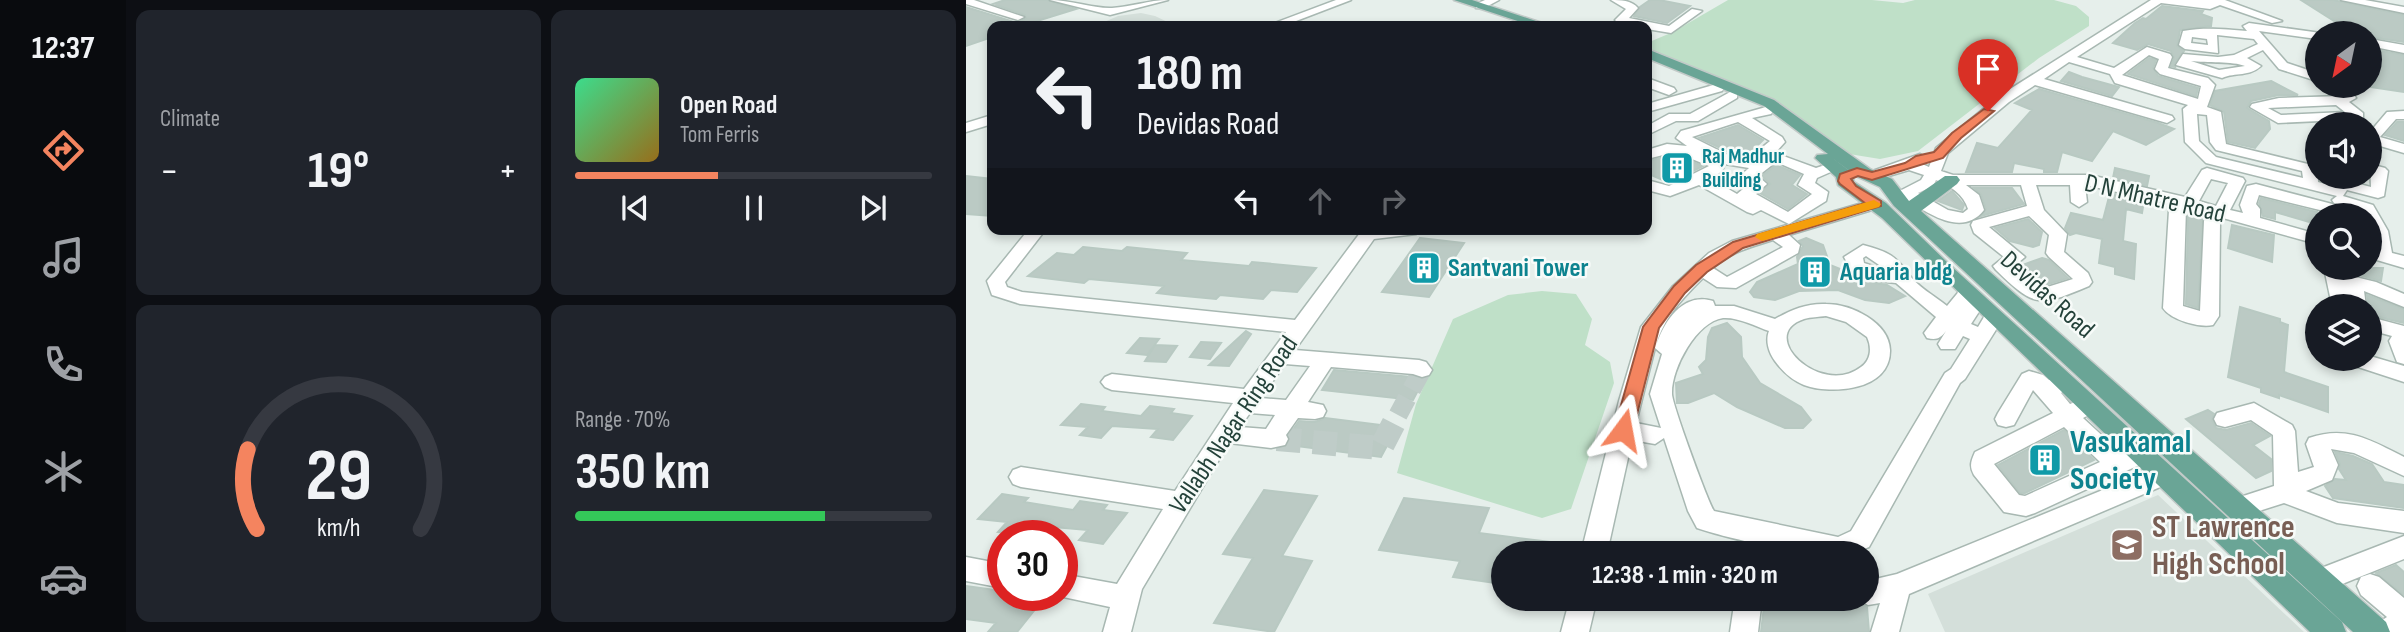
<!DOCTYPE html>
<html lang="en">
<head>
<meta charset="utf-8">
<style>
  body { margin:0; font-family:"Sofia Sans Condensed",sans-serif; background:#20242c; color:#f1f3f6; height:100vh; display:flex; flex-direction:column; font-size:26px; white-space:nowrap }
  * { box-sizing:border-box; margin:0 }
  p { font-size:23px; color:#9ea1a6 }
  .icon { flex:none; width:38px; height:38px; fill:none; stroke:currentColor; stroke-width:2; stroke-linecap:round; stroke-linejoin:round }
  .map { position:relative; flex:1; overflow:hidden }
  .details { display:flex; flex-direction:column; gap:10px; padding:10px; background:#0d0f14; width:840px }
  .details>* { flex:none }
  .hud { position:absolute; left:21px; top:21px; width:665px; height:214px; border-radius:14px; box-shadow:0 4px 10px #0003; background:#171b24; color:#f1f3f6; overflow:hidden }
  .needle { width:46px; rotate:213deg }
  .buttons { position:absolute; left:1339px; top:21px; display:grid; gap:14px }
  .buttons a { display:grid; place-items:center; width:77px; height:77px; border-radius:50%; background:#171b24; box-shadow:0 4px 10px #0003; font-size:35px }
  .speed { position:absolute; left:21px; top:520px; display:flex; gap:14px; font-size:35px; font-weight:700; text-align:center }
  .speed>* { display:grid; place-content:center; width:91px; height:91px; border-radius:50%; background:#171b24; box-shadow:0 4px 10px #0003; line-height:1 }
  .speed .limit { border:10px solid #d22; background:#fff; color:#111 }
  .pin { position:absolute; display:grid; place-items:center; width:60px; height:60px; color:#fff; margin:-72px -30px; border-radius:50% 50% 50% 0; rotate:-45deg; box-shadow:0 0 7px #0007 }
  .pin .icon { rotate:45deg }
  .me { position:absolute; width:77px; margin:-38px; rotate:13deg; stroke-linejoin:round; filter:drop-shadow(0 0 5px #0008) }
  .turn { display:flex; align-items:center; gap:24px; height:147px; padding:0 35px; font-size:32px }
  .turn .icon { width:91px; height:91px; stroke-width:2.5 }
  .turn b { display:block; font-size:49px; line-height:60px }
  .lanes { display:flex; align-items:center; height:66px; padding:0 35px; background:#0003; justify-content:center; gap:35px; direction:ltr }
  .lanes .off { opacity:.35 }
  .big { font-size:52px; font-weight:700; line-height:1.1 }
  .details .widget { flex:1; display:flex; flex-direction:column; justify-content:center; gap:10px; min-width:0; padding:0 24px; border-radius:14px; background:#20242c }
  .details .dial { align-items:center; gap:0 }
  .dial svg { height:182px; overflow:visible; fill:none; stroke:#363941; stroke-width:7; stroke-linecap:round; text-anchor:middle }
  .dial text { fill:#f1f3f6; stroke:none }
  .song { display:flex; align-items:center; gap:21px }
  .cover { width:84px; height:84px; border-radius:10px; background:linear-gradient(135deg,hsl(150 70% 55%),hsl(40 70% 35%)) }
  .played { height:7px; border-radius:4px; background:linear-gradient(90deg,#f4845f 40%,#363941 40%) }
  .keys { display:flex; justify-content:space-around; direction:ltr }
  .heat { display:flex; justify-content:space-between; align-items:center; font-size:38px; direction:ltr }
  .charge { height:10px; border-radius:5px; background:linear-gradient(90deg,#34c759 70%,#363941 0) }
  .details .tiles { flex:1; display:grid; gap:10px; grid-template-columns:repeat(2,1fr) }
  .trip { position:absolute; left:525px; top:541px; width:388px; height:70px; border-radius:35px; background:#171b24; box-shadow:0 4px 10px #0003; font-weight:700; line-height:70px; text-align:center }
  main { display:flex; flex:1; min-height:0 }
  .menu { display:flex; flex-direction:column; width:126px; justify-content:space-around; align-items:center; background:#090b0e; color:#9ea1a6 }
  .menu .icon { width:49px; height:49px }
  .menu .current { color:#f4845f }
  .menu b { font-size:32px; color:#f1f3f6 }
  .map>svg:first-child { display:block }
  .built { fill:#d4dfda }
  .green { fill:#bfe0c8 }
  .building { fill:#bbcac4; stroke:#b8c9c2; stroke-width:2 }
  .lines { fill:none; stroke-linecap:round; stroke-linejoin:round }
  .minor-tunnel-far1 { stroke:#bfccc8; stroke-width:19; stroke-dasharray:19 10; stroke-linecap:butt }
  .minor-tunnel { stroke:#bfccc8; stroke-width:24; stroke-dasharray:24 12; stroke-linecap:butt }
  .minor-casing { stroke:#a8b8b2; stroke-width:3 }
  .major-casing { stroke:#c2cac8; stroke-width:3 }
  .minor { fill:#fff; fill-rule:evenodd }
  .major { fill:#6aa596; fill-rule:evenodd }
  .route { fill:#f4845f; stroke:#9f563e; stroke-width:2 }
  .slow { fill:#f59e0b }
  .labels { text-anchor:middle; dominant-baseline:central; stroke-width:5; stroke-linejoin:round; paint-order:stroke }
  .far-culture-label { font-size:21px; font-weight:bold; fill:#0d838f; stroke:#f7fbf9; text-anchor:start }
  .street-label { font-size:26px; fill:#24423a; stroke:#f7fbf9 }
  .culture-label { font-size:26px; font-weight:bold; fill:#0d838f; stroke:#f7fbf9; text-anchor:start }
  .near-culture-label { font-size:32px; font-weight:bold; fill:#0d838f; stroke:#f7fbf9; text-anchor:start }
  .near-education-label { font-size:32px; font-weight:bold; fill:#785e54; stroke:#f7fbf9; text-anchor:start }
</style>
</head>
<body>
<main>
<nav class="menu">
<b>12:37</b>
<svg class="icon current" aria-label="directions" viewBox="0 0 24 24"><path d="M12 3l9 9-9 9-9-9zM9 14v-3h6M13 9l2 2-2 2"/></svg>
<svg class="icon" aria-label="music" viewBox="0 0 24 24"><path d="M9 18V5l10-2v13"/><circle cx="6" cy="18" r="3"/><circle cx="16" cy="16" r="3"/></svg>
<svg class="icon" aria-label="phone" viewBox="0 0 24 24"><path d="M5 4h4l2 5-3 2q2 4 5 5l2-3 5 2v4C11 20 4 13 5 4z"/></svg>
<svg class="icon" aria-label="climate" viewBox="0 0 24 24"><path d="M12 3v18M4 7l16 10M4 17L20 7"/></svg>
<svg class="icon" aria-label="car" viewBox="0 0 24 24"><path d="M5 17H2v-5l4-1 3-4h7l3 4 3 1v5h-3M9 17h6M6 11h13"/><circle cx="7" cy="17" r="2"/><circle cx="17" cy="17" r="2"/></svg>
</nav>
<section class="details">
<div class="tiles">
<div class="widget"><p>Climate</p>
<div class="heat"><a>−</a><b class="big">19°</b><a>+</a></div>
</div>
<div class="widget">
<div class="song"><i class="cover"></i><div><b>Open Road</b><p>Tom Ferris</p></div></div>
<div class="played"></div>
<div class="keys"><svg class="icon" aria-label="previous" viewBox="0 0 24 24"><path d="M18 5L8 12l10 7zM5 5v14"/></svg><svg class="icon" aria-label="pause" viewBox="0 0 24 24"><path d="M8 5v14M16 5v14"/></svg><svg class="icon" aria-label="next" viewBox="0 0 24 24"><path d="M6 5l10 7-10 7zM19 5v14"/></svg></div>
</div>
<div class="widget dial"><svg viewBox="0 0 100 80">
<path d="M14 69A42 42 0 1 1 86 69"/>
<path d="M14 69A42 42 0 0 1 10 34" stroke="#f4845f"/>
<text x="50" y="56" font-size="32" font-weight="700">29</text>
<text x="50" y="72" font-size="11">km/h</text>
</svg></div>
<div class="widget"><p>Range · 70%</p><b class="big">350 km</b><div class="charge"></div></div>
</div>
</section>
<div class="map">
<svg width="1438" height="632" viewBox="0 0 1438 632">
  <rect width="100%" height="100%" fill="#e6efeb"/>
  <path class="built" d="M175,13L189,16L210,26H129L152,16Z
    M1192,495L1338,632H979L962,594Z"/>
  <path class="green" d="M762,0H906L937,3L949,0H1088L1110,6L1123,17V26L1073,58L952,151L914,159L883,154L801,96L681,49V43L707,32Z
    M576,291L610,294L626,319L619,345L644,362L648,383L605,509L576,518L431,473L450,404L487,319L542,295Z"/>
  <path class="building" d="M39,0H81L110,9L55,26H26V37L0,46V7L51,23L60,18L59,15L27,4Z
    M684,0H693L724,6L701,23L668,16L674,7Z
    M1335,0H1367L1438,15V42L1404,37V33H1387Z
    M1196,6L1237,11L1235,14L1246,18L1245,26L1214,30L1211,46L1218,51L1208,64L1209,67L1205,66L1208,58L1205,51L1182,44L1171,50L1147,43L1169,23L1177,18L1180,19Z
    M1404,49L1438,55V92L1404,87Z
    M1183,58L1190,60L1187,68L1192,76L1232,88L1230,96L1162,74Z
    M1103,72L1116,77L1153,87L1146,96L1095,81Z
    M1305,81L1332,95H1313L1285,101L1281,108L1303,121L1304,129L1289,148L1262,142L1258,112L1244,105L1249,91Z
    M1073,89L1192,123L1208,129L1180,145L1147,131L1126,161L1096,152L1091,172H1078V169L1048,163L1046,172H1000L1011,143L1032,148L1066,110L1049,103Z
    M1431,122H1438V141L1419,135Z
    M772,125L797,140L781,156L767,154L733,138Z
    M709,155L737,166L703,183L681,173V161Z
    M810,165L834,175L826,185L841,194L822,209L794,193L804,184L796,176Z
    M1149,168L1183,176L1181,186L1147,178Z
    M0,176L26,179V216L0,214Z
    M1008,188H1046L1058,204L1015,216L1020,209L1015,194Z
    M986,191L998,205L996,210L972,201Z
    M1144,193L1178,201L1176,213L1160,209L1157,241L1170,244L1168,279L1149,274V267L1133,263L1136,239L1110,233L1104,235L1099,228L1105,213L1137,220Z
    M1295,198L1351,212L1350,224L1309,212V219L1297,216L1293,203Z
    M1222,216L1237,219L1232,308L1220,304Z
    M1062,219L1076,232L1073,245L1067,247L1044,241L1029,228Z
    M1266,225L1308,235L1306,262L1262,248Z
    M454,238L498,243L463,297L416,292Z
    M840,238L857,245L864,265L909,283L921,285L939,296L923,303L899,300L872,290L833,291L809,300L788,297L784,292L791,282L832,264L831,257L837,246L833,241Z
    M117,247L156,251L161,247L221,253L215,260L283,266L286,262L350,268L331,292L305,290L297,299L254,295L250,299L208,295L191,293L198,286L123,279L118,283L62,276L91,253L108,255Z
    M1076,258L1083,260L1102,278L1076,286L1051,267Z
    M1388,268H1417L1415,281L1389,274Z
    M1401,295L1438,309V323L1404,315Z
    M1274,307L1314,319V322L1322,325L1318,372L1362,387V412L1313,395V398L1295,392V388L1262,377Z
    M761,323L775,337L776,357L794,383L835,407L845,420L837,428H819L771,407L748,393L722,403H711L710,383L737,374L733,367L740,360L742,337L746,328Z
    M280,331L285,334L263,366L243,365Z
    M174,338L193,339L181,355L161,353Z
    M235,342L255,343L244,359L224,357Z
    M189,345L211,346L200,362L179,361Z
    M368,370L446,377L458,379L447,400L356,390Z
    M115,404L139,407L136,411L175,416L184,406L208,409L205,413L226,416L207,440L185,437L192,429L146,426L135,438L114,435L122,427L95,425Z
    M1242,410L1248,414L1246,420L1250,428L1260,430L1285,423L1304,436L1287,445L1305,459V471L1290,478L1220,419Z
    M359,418L431,427L415,457L322,445L323,435L333,421L349,422Z
    M1098,430L1128,460L1059,493H1054L1032,465Z
    M1369,452L1387,456L1406,464L1418,482L1438,485V508L1367,498L1359,486L1369,479L1380,480L1373,469L1374,464Z
    M298,490L351,496L316,556L346,561L308,632L248,623L287,558L257,554Z
    M36,494L62,498L58,502L107,510L114,501L141,505L137,510L161,513L137,544L113,540L122,530L64,525L55,535L32,532L41,522L12,519Z
    M438,498L523,508L513,533L600,544V553H537V584L487,577L494,561L413,550Z
    M1430,565L1438,572V595L1410,573Z
    M0,586L37,591V595H52L50,598L75,602L51,632H22L30,623L0,619Z
    M799,598L890,600L901,607L903,632H795Z"/>
  <g class="lines">
    <path class="minor-tunnel-far1" d="M432,415L456,370"/>
    <path class="minor-tunnel" d="M311,439L415,448L433,413"/>
    <defs>
      <path id="minor" d="M0,0H8L58,17L52,20L0,4Z
        M84,0C104,0 130,9 146,8C165,7 183,0 202,0L144,15Z
        M370,0H385L317,26H301Z
        M519,0H533L518,8H510V4Z
        M645,0C655,0 665,0 672,8L663,18L703,26L726,9L736,11L705,33L681,29V26L651,22L649,20L660,9Z
        M1185,0H1259L1316,21L1306,23L1254,5L1244,9L1195,3L1111,57L1148,68L1181,47L1204,54L1206,57L1202,68L1242,78L1249,85L1241,107L1255,112L1260,144L1346,165L1351,167L1352,182L1367,186L1368,181L1374,179L1405,187L1404,164L1419,168L1422,171L1418,196L1412,198L1381,190L1377,196L1407,205L1422,231L1426,253L1438,256V268L1404,258V248L1408,249L1404,215H1397L1395,211L1368,203L1366,200L1371,196L1240,163L1219,142L1217,109L1222,105L1149,83L1144,74L1103,62L1078,79L1206,116L1208,119L1201,123L1069,85L1043,102L982,153L975,171L987,175H1124L1219,197L1236,170L1241,168L1277,178L1279,181L1264,210L1277,213L1274,205L1281,186L1290,184L1370,205L1376,210L1375,215H1359L1358,211L1293,195L1290,204L1294,209V218L1351,234V244L1257,218L1254,222L1253,316L1247,325C1233,328 1205,320 1197,308L1203,210L1206,204L1119,185L1121,202L1113,207L1105,202L1104,185H1070L1078,210L1101,234L1098,252L1122,273L1126,282L1123,286C1073,307 1069,308 1030,270L1027,266L1038,257L1008,233L1005,225L1007,221L1061,206L1055,185H1000L1013,195L1018,210C996,238 962,213 939,199L930,202L922,197L955,180L958,175L943,170L906,181L898,176L901,173L954,154L962,159L956,164L963,167L970,148L1033,96ZM1183,55L1193,59L1189,69L1194,74L1235,86L1232,99L1156,75ZM1231,114L1241,115L1244,142L1250,150L1336,171L1337,178L1250,157L1233,141ZM1245,179L1262,183L1250,206L1233,201ZM970,180C984,185 998,195 1002,209L997,213L982,210L952,193L967,186ZM1220,208L1243,214L1238,221L1234,311L1217,306ZM1063,216L1083,235L1080,253L1083,257L1107,279L1075,289L1047,267L1059,257L1023,227Z
        M1375,0H1399L1438,7V13Z
        M1283,23L1355,33H1351V39L1293,31L1321,63L1351,73V81L1313,69L1297,50L1281,58L1295,66C1283,77 1270,72 1256,78L1210,65L1217,54L1252,57L1268,55L1292,44L1288,39L1251,35L1252,53L1219,49L1213,45L1217,31C1239,27 1258,29 1281,31L1277,26ZM1226,37L1241,39L1242,45L1225,43ZM1225,61C1240,63 1267,61 1279,66L1253,70Z
        M1404,39L1438,45V53L1404,46Z
        M681,78L708,88L710,91L703,95L681,87Z
        M751,84L758,88L756,91L681,112V104Z
        M1367,86H1381L1390,98L1383,102L1397,113V119L1312,123L1284,107L1286,104L1313,98L1376,96ZM1370,105L1379,112L1315,115L1302,108Z
        M766,91L771,92V98L732,121H710L681,135V126L703,114H724Z
        M800,107L807,111L805,114L786,118L816,137L819,142L809,153L850,168L868,162L876,167L851,178L849,183L862,192L860,201L823,224L795,210L787,214L781,212L733,185L704,196L681,190V180L703,186L743,166L709,152L681,159V150L701,144L721,146L710,138L715,131ZM772,122L804,141L782,159L766,157L726,137ZM810,162L838,174L832,185L846,194L822,212L790,194L801,184L792,176ZM759,164L783,168L774,176L783,184L771,194L745,179L756,171Z
        M1438,111V119H1430L1414,137L1438,144V153L1404,143V132L1421,112Z
        M26,115V124L0,132V123Z
        M910,199L918,204L916,207L823,235L834,245L832,253L770,288L751,287L737,278C717,298 697,318 690,346C698,321 717,292 747,301L749,306H768L809,319C825,310 841,303 860,304C885,304 923,322 924,350C925,391 865,395 838,385C826,380 817,372 809,361C803,353 799,341 803,331C789,326 772,317 757,318C730,322 705,369 706,394C706,404 742,502 748,511L872,537L885,531L979,373L985,369L1004,339L997,336L989,349H975L972,344L980,331C974,339 970,340 961,338L958,333L970,317L930,283L910,281L885,270L878,257L897,245C920,251 929,255 942,273C950,286 969,296 981,306L995,289H1009L1010,295L1018,297L1020,301L1005,324L1012,327L1021,312H1035L1038,317L999,379L994,383L903,547C866,563 770,541 731,528L722,511L698,438L689,444L666,440L641,553H615L653,401L675,327L707,286L743,253L766,241ZM807,240L817,247L761,277L747,268C764,252 785,247 807,240ZM900,256L922,271L898,263L897,258ZM860,316L880,322L901,337C906,348 905,360 895,367C855,398 789,335 838,319C845,317 853,317 860,316ZM689,348L696,354L684,394L695,428L670,423Z
        M63,229H80L39,282L41,287L56,292L329,320L397,229H458L450,234L408,239L329,350L453,360L460,362L466,370L463,375L456,377L447,374L365,367L342,402L357,405L360,411L357,417L349,419L332,418L320,435L322,439L319,445L305,448L263,443L176,589L165,632H137L144,607L88,595H96V574L151,584L197,509L55,487L47,484L43,477L47,470L55,467L209,491L267,403L146,390L139,387L135,382L139,377L146,374L278,389L320,332L54,304L26,295L21,281ZM319,364L344,366L320,400L295,398ZM284,413L309,415L300,429L274,427Z
        M1358,268H1376L1377,274L1410,282L1438,294V307L1398,291L1400,306H1366Z
        M1404,317L1438,326V364L1431,362L1423,341L1426,336L1404,330Z
        M1404,356L1438,366V382L1383,364L1380,359H1404Z
        M1063,371L1077,375L1083,380L1098,373L1105,376L1109,381L1095,393L1104,404L1122,397L1130,399L1133,405L1130,411L1117,418L1155,453L1176,445L1184,448L1187,454L1184,460L1069,513L1060,516L1038,512L1008,475C1003,466 1005,461 1009,452L1087,413L1067,390L1048,425L1040,427L1032,425L1029,419L1032,413L1056,374ZM1098,427L1134,462L1059,496L1053,495L1028,464Z
        M1288,403L1326,425L1329,431L1332,472L1348,467L1340,444L1343,438C1381,425 1404,440 1438,457V476L1388,453L1365,449L1372,465L1366,480L1340,491L1372,503L1438,511V533L1371,523L1318,503L1271,518L1262,515L1259,508L1262,501L1308,486L1307,435L1285,420L1259,427L1251,425L1248,419L1251,413Z
        M1198,465L1206,468L1210,475L1206,482L943,594L933,632H905L914,603L902,605L891,598H901V581L931,574Z
        M1438,536V559L1354,593L1345,590L1341,581L1345,572Z
        M0,557L37,564V588L0,581Z
        M1404,574L1413,577L1438,598V632H1408L1412,623L1421,617L1395,595L1391,586L1395,577Z
        M604,598H631L623,632H595Z
        M769,598H796L792,632H764Z"/>
      <path id="major" d="M488,0H506L585,26H567Z
        M681,49L808,100L904,169L926,179L943,201L979,176H991L994,180L991,184L955,211L1420,622L1424,632H1387L928,206L914,187L892,177L865,157L885,172L888,182L920,203L984,265L1376,622L1380,632H1344L916,218L872,185L870,177L849,158L851,155L862,154L798,106L681,58Z"/>
    </defs>
    <use href="#minor" class="minor-casing"/>
    <use href="#major" class="major-casing"/>
    <use href="#minor" class="minor"/>
    <use href="#major" class="major"/>
  </g>
  <path class="route" d="M1018,109L1028,111L995,138L977,158L906,180L892,176L885,179L890,186L915,201V206L777,248L741,272L719,293L693,328L667,430L664,435H651L648,430L677,327L708,286L730,265L767,242L899,203L874,184L872,181L874,174L891,168L906,172L939,163L950,156L968,152L986,133Z"/>
  <path class="slow" d="M908,200L915,204L913,207L796,241L789,237L791,234Z"/>
  <defs>
    <symbol id="building-square" viewBox="-11 -11 22 22"><rect x="-9" y="-9" width="18" height="18" rx="4" fill="#0f9aa8" stroke="#f7fbf9"/><path d="M-4-6H4V6H1V3H-1V6H-4ZM-2.5-4.3h1.7v1.8h-1.7ZM.8-4.3h1.7v1.8H.8ZM-2.5-1h1.7V.8h-1.7ZM.8-1h1.7V.8H.8Z" fill="#fff"/></symbol>
    <symbol id="school-square" viewBox="-11 -11 22 22"><rect x="-9" y="-9" width="18" height="18" rx="4" fill="#8d6e63" stroke="#f7fbf9"/><path d="M0-5L7-2L0 1L-7-2ZM-4 1L0 2.5L4 1V4Q0 6-4 4Z" fill="#fff"/></symbol>
  </defs>
  <g fill-rule="evenodd">
    <use href="#building-square" x="692" y="149" width="38" height="38"/>
    <use href="#building-square" x="439" y="249" width="38" height="38"/>
    <use href="#building-square" x="830" y="253" width="38" height="38"/>
    <use href="#building-square" x="1060" y="441" width="38" height="38"/>
    <use href="#school-square" x="1142" y="526" width="38" height="38"/>
  </g>
  <g class="labels">
    <g class="far-culture-label">
      <text x="736" y="156">Raj Madhur<tspan x="736" dy="24">Building</tspan></text>
    </g>
    <g class="street-label">
      <text transform="translate(1189 199) rotate(13)">D N Mhatre Road</text>
      <text transform="translate(1081 295) rotate(42)">Devidas Road</text>
      <text transform="translate(268 425) rotate(-56)">Vallabh Nagar Ring Road</text>
    </g>
    <g class="culture-label">
      <text x="482" y="268">Santvani Tower</text>
      <text x="874" y="272">Aquaria bldg</text>
    </g>
    <g class="near-culture-label">
      <text x="1104" y="442">Vasukamal<tspan x="1104" dy="37">Society</tspan></text>
    </g>
    <g class="near-education-label">
      <text x="1186" y="527">ST Lawrence<tspan x="1186" dy="37">High School</tspan></text>
    </g>
  </g>
</svg>
<div class="buttons">
<a><svg class="needle" viewBox="-14 -14 28 28"><path d="M0-13l5 13h-10z" fill="#e53935"/><path d="M0 13l5-13h-10z" fill="#9ea1a6"/></svg></a>
<a><svg class="icon" aria-label="sound" viewBox="0 0 24 24"><path d="M4 9h4l5-4v14l-5-4H4zM17 9q2 3 0 6"/></svg></a>
<a><svg class="icon" aria-label="search" viewBox="0 0 24 24"><circle cx="10" cy="10" r="6"/><path d="M15 15l6 6"/></svg></a>
<a><svg class="icon" aria-label="layers" viewBox="0 0 24 24"><path d="M12 4l9 5-9 5-9-5zM3 14l9 5 9-5"/></svg></a>
</div>
<div class="speed"><div class="limit">30</div></div>
<div class="pin" style="left:1022px;top:111px;background:#d93025"><svg class="icon" aria-label="arrive" viewBox="0 0 24 24"><path d="M6 21V4h12l-3 4 3 4H6"/></svg></div>
<svg class="me" style="left:657px;top:430px" viewBox="-20 -20 40 40"><path d="M0-17L14 15 0 8-14 15z" fill="#f4845f" stroke="#fff" stroke-width="4"/></svg>
<div class="trip">12:38 · 1 min · 320 m</div>
<div class="hud">
<div class="turn"><svg class="icon" aria-label="left" viewBox="0 0 24 24"><path d="M17 20v-9H6M10 6l-5 5 5 5"/></svg><div><b>180 m</b>Devidas Road</div></div>
<div class="lanes"><svg class="icon" aria-label="left" viewBox="0 0 24 24"><path d="M17 20v-9H6M10 6l-5 5 5 5"/></svg><svg class="icon off" aria-label="ahead" viewBox="0 0 24 24"><path d="M12 20V5M6 11l6-6 6 6"/></svg><svg class="icon off" aria-label="right" viewBox="0 0 24 24"><path d="M7 20v-9h11M14 6l5 5-5 5"/></svg></div>
</div>
</div>
</main>
</body>
</html>
